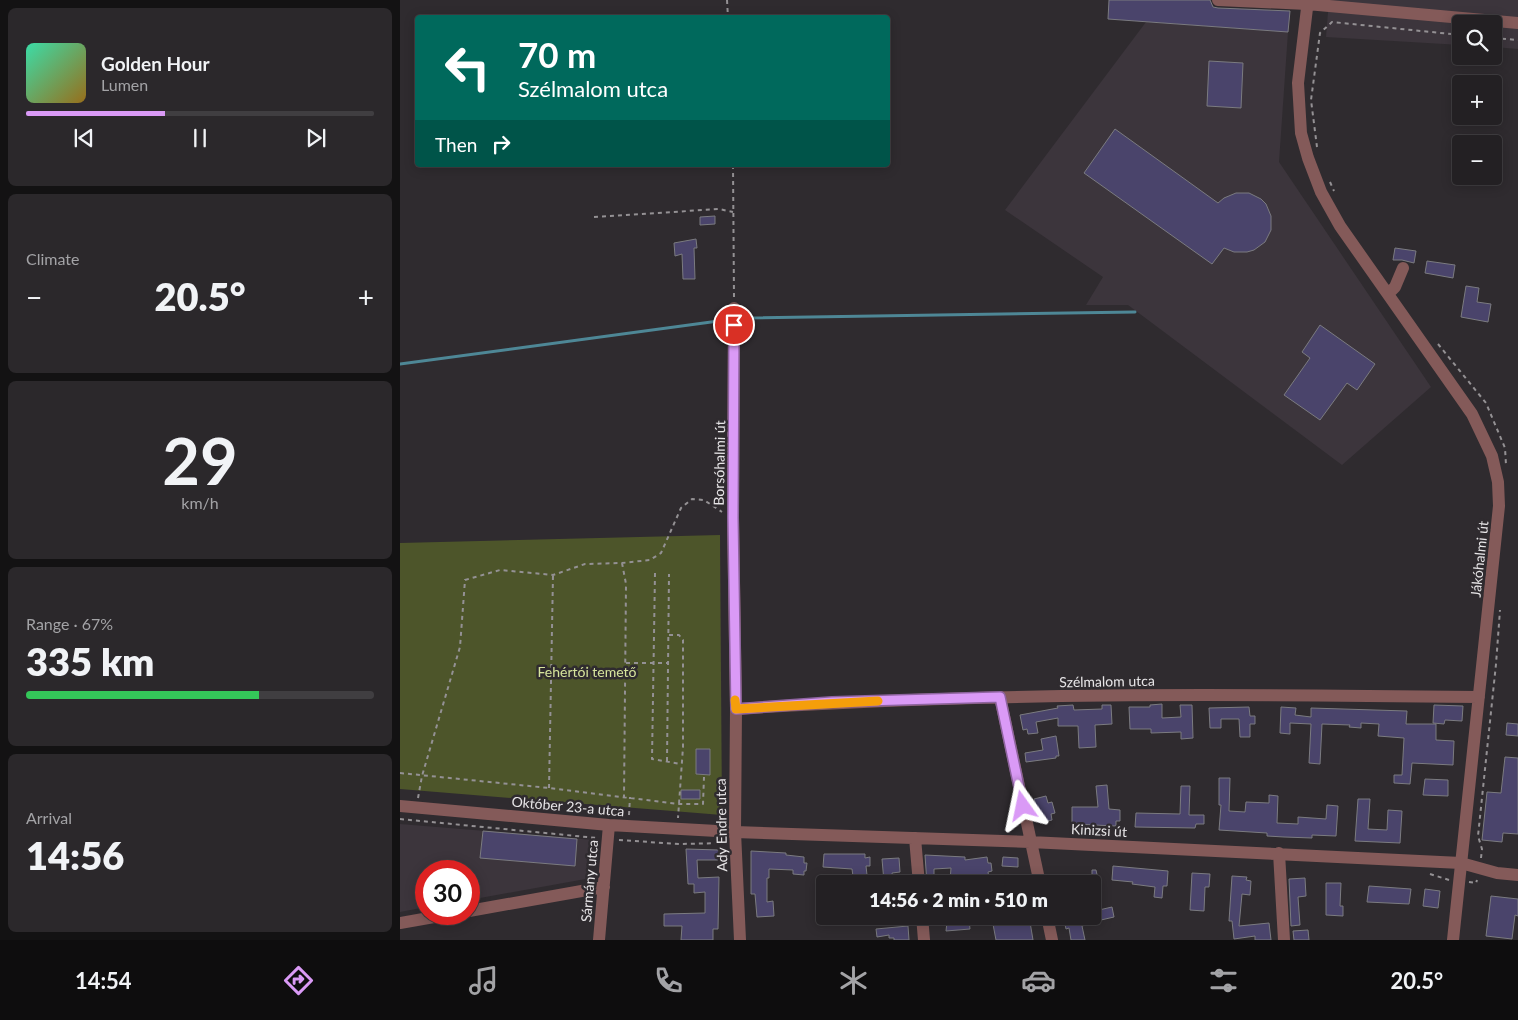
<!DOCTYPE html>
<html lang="en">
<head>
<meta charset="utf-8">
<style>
  body { margin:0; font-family:Lato,sans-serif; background:#2b282b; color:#f1f3f6; height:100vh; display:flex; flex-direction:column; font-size:19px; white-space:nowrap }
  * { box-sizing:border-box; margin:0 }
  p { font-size:16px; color:#a3a3a6 }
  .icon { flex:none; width:28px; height:28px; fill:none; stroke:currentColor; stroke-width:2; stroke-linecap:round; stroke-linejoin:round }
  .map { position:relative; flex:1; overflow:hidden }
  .side { display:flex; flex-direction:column; gap:8px; padding:8px; background:#131213; width:400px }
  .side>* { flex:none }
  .hud { position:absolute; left:15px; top:15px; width:475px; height:152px; border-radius:5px; box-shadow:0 2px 12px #0003,0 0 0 1px #403e41; background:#00695c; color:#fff; overflow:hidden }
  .controls { position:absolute; left:1052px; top:15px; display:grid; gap:10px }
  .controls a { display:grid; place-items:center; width:50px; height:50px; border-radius:5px; background:#232023; box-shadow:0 2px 12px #0003,0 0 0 1px #403e41; font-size:25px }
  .speed { position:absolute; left:15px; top:860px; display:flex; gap:10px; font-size:25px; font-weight:700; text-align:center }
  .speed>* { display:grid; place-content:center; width:65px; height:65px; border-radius:50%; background:#232023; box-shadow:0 2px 12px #0003,0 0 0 1px #403e41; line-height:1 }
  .speed .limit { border:8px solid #d22; background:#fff; color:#111 }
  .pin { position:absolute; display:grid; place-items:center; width:42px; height:42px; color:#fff; margin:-21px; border:2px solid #fff; border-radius:50%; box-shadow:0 1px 5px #0007 }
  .me { position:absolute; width:55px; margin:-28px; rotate:348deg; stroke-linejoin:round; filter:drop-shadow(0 0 4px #0008) }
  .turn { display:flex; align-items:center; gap:18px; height:105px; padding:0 20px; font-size:22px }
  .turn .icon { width:65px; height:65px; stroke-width:2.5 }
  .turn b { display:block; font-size:35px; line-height:42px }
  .then { display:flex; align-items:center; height:48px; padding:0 20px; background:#0003; gap:10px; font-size:19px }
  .big { font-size:38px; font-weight:800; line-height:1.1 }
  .side .tile { flex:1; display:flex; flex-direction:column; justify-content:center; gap:8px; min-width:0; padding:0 18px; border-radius:8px; background:#2b282b }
  .side .dial { align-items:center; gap:0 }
  .dial b { font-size:65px; line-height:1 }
  .song { display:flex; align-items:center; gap:15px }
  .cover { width:60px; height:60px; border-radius:8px; background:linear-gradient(135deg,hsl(160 70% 55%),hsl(40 70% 35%)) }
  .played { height:5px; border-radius:2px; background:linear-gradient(90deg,#da9af6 40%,#403e41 40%) }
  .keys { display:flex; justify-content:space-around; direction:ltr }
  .heat { display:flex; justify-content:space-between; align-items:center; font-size:28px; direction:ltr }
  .charge { height:8px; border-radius:4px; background:linear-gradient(90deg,#34c759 67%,#403e41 0) }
  .trip { position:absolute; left:416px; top:875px; width:285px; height:50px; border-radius:5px; background:#232023; box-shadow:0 2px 12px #0003,0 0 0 1px #403e41; font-weight:800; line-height:50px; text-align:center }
  .menu { display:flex; height:80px; justify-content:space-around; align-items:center; background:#0e0d0e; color:#a3a3a6 }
  .menu .icon { width:35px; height:35px }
  .menu .active { color:#da9af6 }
  .menu b { font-size:22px; color:#f1f3f6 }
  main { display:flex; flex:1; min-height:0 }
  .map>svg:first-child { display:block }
  .built { fill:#3c353c }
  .green { fill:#4d552a }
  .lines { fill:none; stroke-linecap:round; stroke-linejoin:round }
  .stream { stroke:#4e8796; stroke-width:3 }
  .building { fill:#4a446b; stroke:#7b7b80 }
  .path { stroke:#949194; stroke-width:2; stroke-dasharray:4 4; stroke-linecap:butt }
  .minor { stroke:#845a59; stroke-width:12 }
  .route-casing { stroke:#8e64a0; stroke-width:12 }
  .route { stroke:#da9af6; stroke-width:9 }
  .slow { stroke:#f59e0b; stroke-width:9 }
  .labels { text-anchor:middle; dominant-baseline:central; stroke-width:5; stroke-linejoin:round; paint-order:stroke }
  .street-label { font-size:14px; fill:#e7e5e7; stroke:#2f2b2f }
  .park-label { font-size:14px; fill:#d6e49c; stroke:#2f2b2f }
</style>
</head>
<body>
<main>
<section class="side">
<div class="tile">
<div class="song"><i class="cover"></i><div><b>Golden Hour</b><p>Lumen</p></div></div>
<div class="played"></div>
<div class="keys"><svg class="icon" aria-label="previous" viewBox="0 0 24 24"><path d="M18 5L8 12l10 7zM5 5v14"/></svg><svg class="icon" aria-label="pause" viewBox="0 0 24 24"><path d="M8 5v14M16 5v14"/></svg><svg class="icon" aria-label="next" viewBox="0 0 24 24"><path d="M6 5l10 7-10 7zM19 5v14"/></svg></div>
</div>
<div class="tile"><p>Climate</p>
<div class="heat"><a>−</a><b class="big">20.5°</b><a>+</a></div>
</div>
<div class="tile dial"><b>29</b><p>km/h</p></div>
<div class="tile"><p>Range · 67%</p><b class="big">335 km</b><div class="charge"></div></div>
<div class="tile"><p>Arrival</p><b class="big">14:56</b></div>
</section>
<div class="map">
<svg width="1118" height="940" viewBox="0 0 1118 940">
  <rect width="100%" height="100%" fill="#2f2b2f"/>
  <path class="built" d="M929,0H1118V49L1094,47V24H1061V45L926,37Z
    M746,22L888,32L879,162L1031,387L942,465L728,305H686L703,277L605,210Z
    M0,824L194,840L191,878L69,900V871H26V907L0,912Z"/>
  <path class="green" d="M320,535L322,815L0,789V543Z"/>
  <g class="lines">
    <path class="stream" d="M340,318L735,312
      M0,364L326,320"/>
  </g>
  <path class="building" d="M709,0H810L813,7L818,8L890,11L888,32L708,19Z
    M809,61L843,63L841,108L807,106Z
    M715,129L818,203L824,198L836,193H849L861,199L866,204L871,216V230L865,242L854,250L847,252H834L824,248L812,264L684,173Z
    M315,216V224L300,225V217Z
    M296,239L297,248H294L295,279H283L282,254L275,256L274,243Z
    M995,248L1016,251L1014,263L1002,260H993Z
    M1027,261L1055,265L1053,278L1025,273Z
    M1066,286L1079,288L1077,302L1091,304L1088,322L1061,317Z
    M920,325L975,364L957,390L947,383L920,420L884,395L910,358L902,352Z
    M762,704V718L781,717L780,705H792L793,738L781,739V732L751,733V729H730L729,707H750V705Z
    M673,705L674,710L702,709V705H711L712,724L695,725L696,747L679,748L678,726H658V718L636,722L638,733L628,734L627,729L623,730L620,715L658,708L657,706Z
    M1034,705L1063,706L1062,721L1045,720L1044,724L1033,723Z
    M849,707L850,716H855V724H850V737H840L839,719H821V728H810L809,708Z
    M881,707L896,708L895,715L911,717V708L1007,711L1006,724H1036V740L1054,741L1053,765L1012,763L1010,784L994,783V775H1002L1004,738L978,736L979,724L961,723V728L949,727L950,725L922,724L920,764L909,763L911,724L890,723V734L880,733Z
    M1107,723L1118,724V736L1106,735Z
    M656,736L659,756H656V758L626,762L625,753L643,750L641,739Z
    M296,749H310V775L296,774Z
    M1105,757L1118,758V834L1103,833L1102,842L1082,840L1087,792L1101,793Z
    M819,778H830L829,811L845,812L846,802L869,803V795L878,796L877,823L898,824V817L926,819L927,805L938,806L936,836L912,835V838L884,837L867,836V833L819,830L821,805H819Z
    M1025,779L1048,780V796L1023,795Z
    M707,785L709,809L720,810V821H716V826L672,824V807H698L696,786Z
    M781,786H790L789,815H804V824H796L795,828L735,827L736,813L780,814Z
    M281,790H300V799H281Z
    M646,796L648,803L652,802L655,813L651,814L652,820L640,823L634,799Z
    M958,799H970L968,829L987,830L988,810L1002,811L1000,843L955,841Z
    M83,831L177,839L175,866L80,858Z
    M286,849L319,850V860H297L298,878L319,877L318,929H313V940H281L282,926H264V914L305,913V892L294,893V884H288Z
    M351,851L386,853V855L404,857V863H407L406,871H404V875L393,874V870L369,869V878H367V902L373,901L374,916L357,917L355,894H351Z
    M424,854H465V858L470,857V866H466L468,884H454L452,869L423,867Z
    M525,855L565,857V860L587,857L588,863H591L592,871L588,872L590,884L550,881L551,868L534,869V884H527Z
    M603,857L618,858V867L602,866Z
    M499,858L500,872L492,873L493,881L484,882L482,859Z
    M713,866L768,871L767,886H763L762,898L754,897L755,887L732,884L733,882L712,880Z
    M692,870H696L701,893L692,894Z
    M792,873L810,874L809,887H805L804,911L790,910Z
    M832,876L847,877L846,880L851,881L850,895L842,894L839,926L869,923L871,940H855V936L834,939L832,921H829Z
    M905,878L906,896L898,897L900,925L891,926L889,879Z
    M926,883H941L940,906H943V916L926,915Z
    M969,886L1011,889L1009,904L967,902Z
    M1025,889L1040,891L1038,908L1023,906Z
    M1091,896L1118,899V916L1115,915L1112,939L1086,936Z
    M712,907L714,917L701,920L699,910Z
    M606,916H629L633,940H596L592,919Z
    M663,916H692L693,923L682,926L685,940H671L669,928L666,929Z
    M569,920L570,929L546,931L547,922Z
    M508,926L509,940H494V938H489V935L477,937L476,929Z
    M908,930L909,940H894L893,931Z"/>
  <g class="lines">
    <path class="path" d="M327,0L328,18
      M1094,38L1118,40
      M917,147L911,100L920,33L932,22L1061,35
      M333,165L334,298
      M930,182L934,191
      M194,217L319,209L333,212
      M1038,344L1086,403L1105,448L1106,465
      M222,563L226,584L224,797
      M255,573L252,759L281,764
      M269,635H279L283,640V747L278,818
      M226,663H269
      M267,761L269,574
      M0,773L149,788L278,804H303L304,777
      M149,788L153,575
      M18,798L22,776L60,647L65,580L100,570L153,575L185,564L222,563L250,560L261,553L281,508L292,499L304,500L322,512
      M229,815L230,797
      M0,819L197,838
      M219,840L279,844L324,843
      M1081,858L1082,849L1078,836L1096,664L1100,610
      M1030,874L1049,880
      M1069,882L1076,883L1077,880"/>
    <path class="minor" d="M818,0L907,4L1118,23
      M908,0L898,83L901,133L908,158L921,192L940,226L1072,414L1092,456L1098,482L1099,506L1053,940
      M988,294L995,287L1003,268
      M334,308L333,517L336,709L335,832L340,940
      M600,697L640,884
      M336,709C583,692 831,694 1079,697
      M0,806L209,825L335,832L630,842L1061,863L1097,873L1118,875
      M515,838L519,884
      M879,853L884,940
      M69,911L204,887
      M522,916L524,940
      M647,916L652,940
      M0,923L51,914
      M199,940L209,825"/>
  </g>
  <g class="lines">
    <defs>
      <path id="route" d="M334,325L333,518L336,709L432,702L600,697L623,806"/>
    </defs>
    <use href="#route" class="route-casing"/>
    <use href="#route" class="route"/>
    <path class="slow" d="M335,700L336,709L478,701"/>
  </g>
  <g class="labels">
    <g class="street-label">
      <text transform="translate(319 463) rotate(-89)">Borsóhalmi út</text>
      <text transform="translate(1079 559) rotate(-84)">Jákóhalmi út</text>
      <text transform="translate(707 681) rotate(-1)">Szélmalom utca</text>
      <text transform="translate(168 806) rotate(5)">Október 23-a utca</text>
      <text transform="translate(321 825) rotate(-91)">Ady Endre utca</text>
      <text transform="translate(699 830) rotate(3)">Kinizsi út</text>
      <text transform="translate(189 881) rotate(-85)">Sármány utca</text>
    </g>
    <g class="park-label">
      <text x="187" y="671">Fehértói temető</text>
    </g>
  </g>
</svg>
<div class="controls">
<a><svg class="icon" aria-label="search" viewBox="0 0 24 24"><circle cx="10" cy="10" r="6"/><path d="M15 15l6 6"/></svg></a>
<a>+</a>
<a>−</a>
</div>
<div class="speed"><div class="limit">30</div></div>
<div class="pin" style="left:334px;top:325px;background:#d93025"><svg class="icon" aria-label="arrive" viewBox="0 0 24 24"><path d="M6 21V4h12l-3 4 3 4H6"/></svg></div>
<svg class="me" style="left:623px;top:806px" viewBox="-20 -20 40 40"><path d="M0-17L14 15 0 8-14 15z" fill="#da9af6" stroke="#fff" stroke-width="4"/></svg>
<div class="trip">14:56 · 2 min · 510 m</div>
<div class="hud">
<div class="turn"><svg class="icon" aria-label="left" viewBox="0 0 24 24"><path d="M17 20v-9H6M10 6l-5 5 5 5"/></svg><div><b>70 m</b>Szélmalom utca</div></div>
<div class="then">Then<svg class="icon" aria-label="right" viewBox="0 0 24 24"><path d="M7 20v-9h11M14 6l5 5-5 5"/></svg></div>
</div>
</div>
</main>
<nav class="menu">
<b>14:54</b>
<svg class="icon active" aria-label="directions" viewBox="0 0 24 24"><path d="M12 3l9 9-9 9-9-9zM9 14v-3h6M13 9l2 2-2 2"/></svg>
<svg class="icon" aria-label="music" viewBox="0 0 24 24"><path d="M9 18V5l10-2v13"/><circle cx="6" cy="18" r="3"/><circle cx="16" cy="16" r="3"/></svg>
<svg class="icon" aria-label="phone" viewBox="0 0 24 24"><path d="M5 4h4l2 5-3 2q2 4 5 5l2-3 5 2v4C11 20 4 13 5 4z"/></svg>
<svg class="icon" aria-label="climate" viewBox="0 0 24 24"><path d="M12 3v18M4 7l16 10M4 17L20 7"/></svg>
<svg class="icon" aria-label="car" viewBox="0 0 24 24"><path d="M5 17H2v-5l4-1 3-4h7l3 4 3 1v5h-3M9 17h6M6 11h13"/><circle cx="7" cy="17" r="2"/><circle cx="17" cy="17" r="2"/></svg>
<svg class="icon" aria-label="filters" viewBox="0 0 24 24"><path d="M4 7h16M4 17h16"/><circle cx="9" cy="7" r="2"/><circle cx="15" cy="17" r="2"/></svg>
<b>20.5°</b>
</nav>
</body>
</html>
